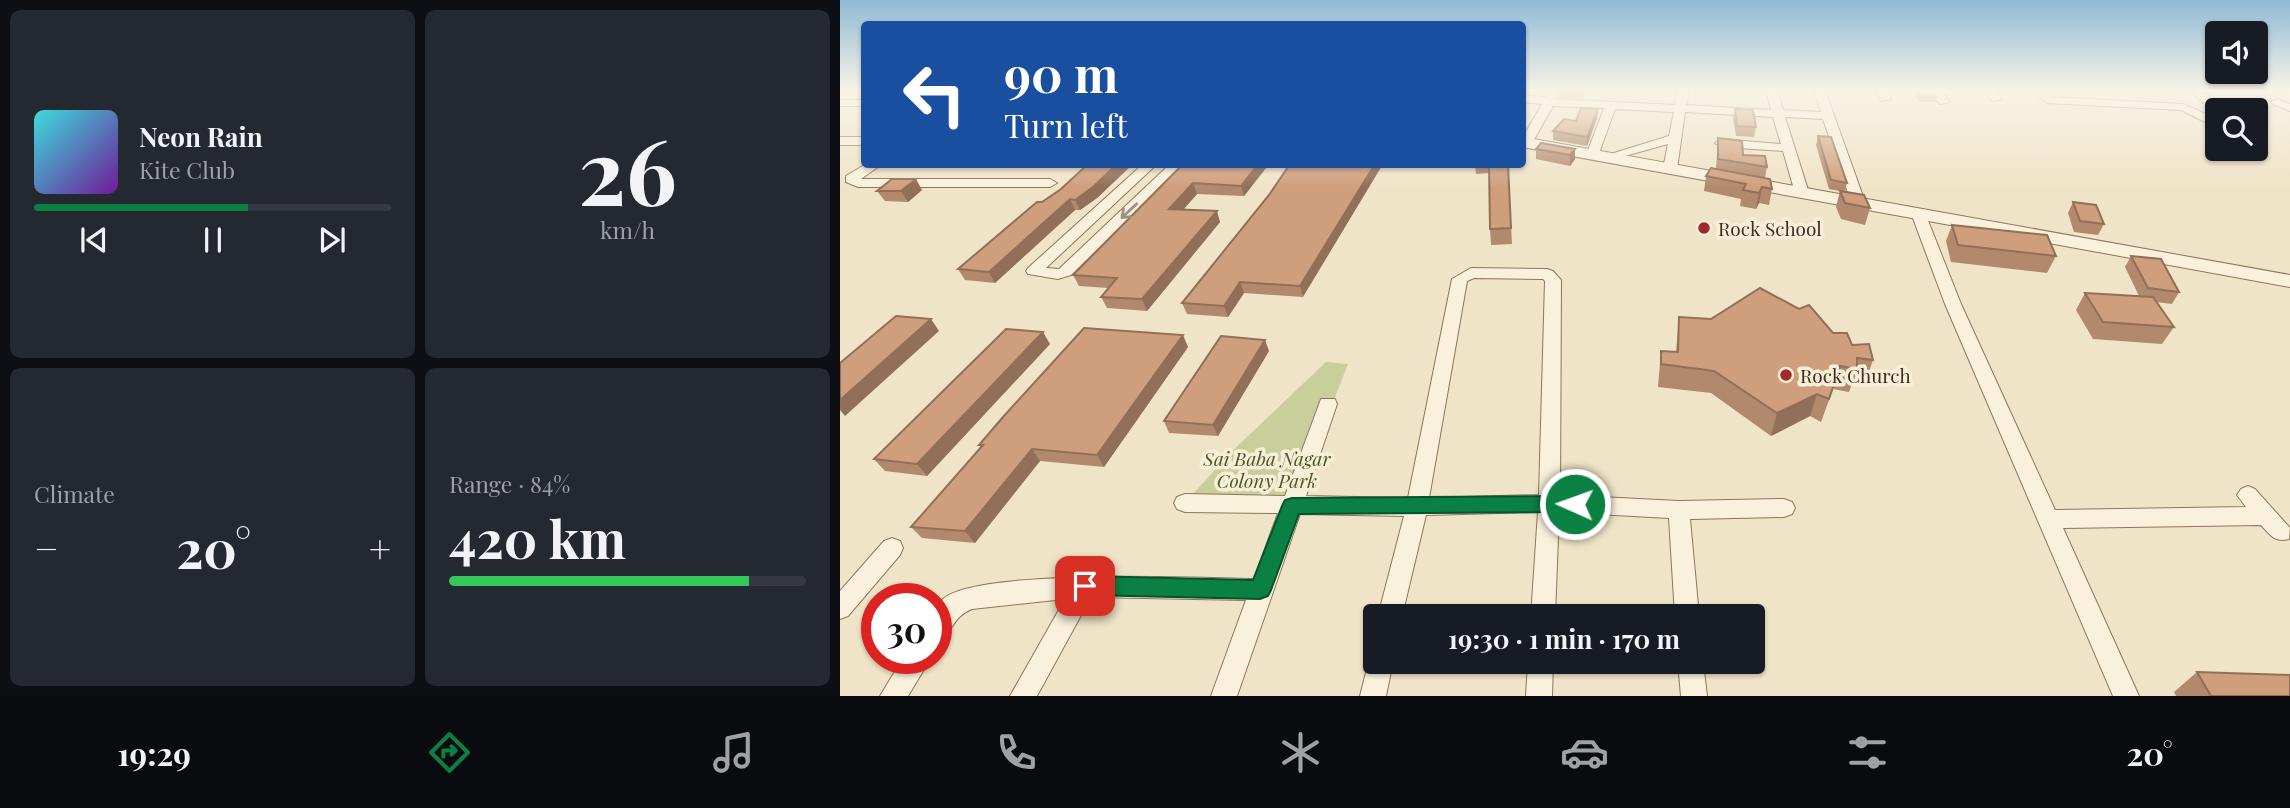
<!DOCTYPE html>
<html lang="en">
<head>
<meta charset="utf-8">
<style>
  body { margin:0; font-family:"Playfair Display",serif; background:#242831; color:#f1f3f6; height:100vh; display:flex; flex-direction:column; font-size:26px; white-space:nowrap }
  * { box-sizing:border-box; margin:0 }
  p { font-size:23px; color:#9ea1a6 }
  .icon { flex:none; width:38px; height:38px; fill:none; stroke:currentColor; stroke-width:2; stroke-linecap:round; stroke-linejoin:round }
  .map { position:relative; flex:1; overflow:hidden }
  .details { display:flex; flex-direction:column; gap:10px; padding:10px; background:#0d0f14; width:840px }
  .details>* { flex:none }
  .banner { position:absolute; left:21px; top:21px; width:665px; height:147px; border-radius:7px; box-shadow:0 2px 5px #0004; background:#1a4fa0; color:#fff; overflow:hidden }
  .controls { position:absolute; left:1365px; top:21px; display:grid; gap:14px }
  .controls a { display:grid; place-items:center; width:63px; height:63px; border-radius:7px; background:#171b24; box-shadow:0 2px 5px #0004; font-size:35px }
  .speed { position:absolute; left:21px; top:583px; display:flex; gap:14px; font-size:35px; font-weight:700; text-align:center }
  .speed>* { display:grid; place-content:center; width:91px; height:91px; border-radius:50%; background:#171b24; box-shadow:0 2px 5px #0004; line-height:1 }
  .speed .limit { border:10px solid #d22; background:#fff; color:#111 }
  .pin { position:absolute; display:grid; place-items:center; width:60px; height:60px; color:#fff; margin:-30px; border-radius:14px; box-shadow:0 4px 10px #0006 }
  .me { position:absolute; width:77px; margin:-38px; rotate:272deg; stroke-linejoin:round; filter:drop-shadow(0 0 5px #0008) }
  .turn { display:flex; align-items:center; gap:24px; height:147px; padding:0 28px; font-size:32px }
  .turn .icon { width:91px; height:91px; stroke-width:2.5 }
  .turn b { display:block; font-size:49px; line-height:60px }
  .big { font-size:52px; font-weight:700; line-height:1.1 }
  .details .card { flex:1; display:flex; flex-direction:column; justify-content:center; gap:10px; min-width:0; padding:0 24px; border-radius:10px; background:#242831 }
  .details .dial { align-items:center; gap:0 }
  .dial b { font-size:91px; line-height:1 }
  .song { display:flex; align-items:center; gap:21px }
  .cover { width:84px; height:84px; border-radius:10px; background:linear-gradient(135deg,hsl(180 70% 55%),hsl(280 70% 35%)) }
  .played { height:7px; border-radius:4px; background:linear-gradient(90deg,#0b8043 60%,#363941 60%) }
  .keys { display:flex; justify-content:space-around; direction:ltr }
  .heat { display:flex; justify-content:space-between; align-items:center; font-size:38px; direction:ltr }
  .charge { height:10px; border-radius:5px; background:linear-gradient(90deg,#34c759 84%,#363941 0) }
  .details .tiles { flex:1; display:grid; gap:10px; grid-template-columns:repeat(2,1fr) }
  .trip { position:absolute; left:523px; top:604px; width:402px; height:70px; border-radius:7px; background:#171b24; box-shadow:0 2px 5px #0004; font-weight:700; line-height:70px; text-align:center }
  .dock { display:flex; height:112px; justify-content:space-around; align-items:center; background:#090b0e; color:#9ea1a6 }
  .dock .icon { width:49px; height:49px }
  .dock .on { color:#0b8043 }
  .dock b { font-size:32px; color:#f1f3f6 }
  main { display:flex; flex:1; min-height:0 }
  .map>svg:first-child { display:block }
  .green { fill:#c9cf9b }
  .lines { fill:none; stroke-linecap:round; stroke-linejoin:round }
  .minor-casing { stroke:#8d765c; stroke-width:2 }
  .tertiary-casing { stroke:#8d765c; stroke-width:2 }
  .minor { fill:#faf1dc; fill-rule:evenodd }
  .tertiary { fill:#faf1dc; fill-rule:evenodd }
  .wall { fill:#b2896c }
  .shaded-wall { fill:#916f58 }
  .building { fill:#cf9f7d; stroke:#916f58; stroke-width:2 }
  .oneway { stroke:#9c907e }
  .route { fill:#0b8043; stroke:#07532c; stroke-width:2 }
  .poi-dot { fill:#9e2a2b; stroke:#f7eed8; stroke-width:2.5 }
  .labels { text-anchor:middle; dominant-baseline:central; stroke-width:7; stroke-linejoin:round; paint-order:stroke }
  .poi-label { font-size:19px; fill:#3d2e20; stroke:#f7eed8; text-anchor:start }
  .park-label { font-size:19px; font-style:italic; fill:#4d5a26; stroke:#f7eed8 }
</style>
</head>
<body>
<main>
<section class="details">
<div class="tiles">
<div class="card">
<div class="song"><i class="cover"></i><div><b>Neon Rain</b><p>Kite Club</p></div></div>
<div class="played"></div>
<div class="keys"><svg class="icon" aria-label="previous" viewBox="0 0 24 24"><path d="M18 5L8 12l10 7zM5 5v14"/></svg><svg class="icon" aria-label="pause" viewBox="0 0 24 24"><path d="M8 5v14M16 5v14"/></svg><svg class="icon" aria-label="next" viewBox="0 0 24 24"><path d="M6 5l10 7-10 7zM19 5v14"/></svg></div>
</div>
<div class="card dial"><b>26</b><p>km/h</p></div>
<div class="card"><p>Climate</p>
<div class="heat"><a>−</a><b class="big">20°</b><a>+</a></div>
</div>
<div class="card"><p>Range · 84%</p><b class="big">420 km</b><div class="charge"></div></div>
</div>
</section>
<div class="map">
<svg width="1450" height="696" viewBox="0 0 1450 696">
  <rect width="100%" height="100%" fill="#f0e4c8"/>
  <path class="green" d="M486,362L508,364L452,506L345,503L388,455Z"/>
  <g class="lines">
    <defs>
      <path id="minor" d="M711,90L718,91L716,99L835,105L837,90H849L846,105L931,110L926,90H937L943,110L981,112L974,90H985L1025,202L1018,206L1011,202L983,119L945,117L969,193L962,197L955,193L943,151L881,147L875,143L881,139L941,144L933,117L845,112L837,169L830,173L823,169L828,144L767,161L761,157L829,136L834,112L775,109L759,153L753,157L747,153L764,108L713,106L691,145H683L682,139L702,104L682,102V96L706,97Z
        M1035,90H1046L1051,99L1041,101Z
        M1088,90H1100L1110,102L1100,104Z
        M1144,90H1155L1162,99L1152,101Z
        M1190,90H1202L1210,97L1343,104L1377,119V128L1341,110L1207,103Z
        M1351,90H1363L1373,101L1363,103Z
        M1437,99L1450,104V111L1433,104L1431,102Z
        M0,100H24V106H0Z
        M0,137H24V145H0Z
        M26,164H42L21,179H210L217,183L210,187H18L6,182V176Z
        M303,164H317L206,268L219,269L330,164H344L231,275L218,279L188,274L186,271L188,268Z
        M1078,209L1085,213L1121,304L1215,510L1406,507L1397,495L1401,489L1408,486L1415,489L1450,528L1449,539C1435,543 1430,535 1421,525L1223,528L1299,696H1273L1105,304L1071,213Z
        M631,268L707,269L713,271L721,280L720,495L839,501L944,499L952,502L955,508L952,514L944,517L850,519L859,616H835L829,518L719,512L715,616H691L698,512L586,515L562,616H538L564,516L460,514L397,696H371L406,600L251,597L197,696H170L225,599L132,609C111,617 114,634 96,641C96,629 92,610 102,600C132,568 362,578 414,579L438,513L345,512L337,509L334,503L337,497L345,494L445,496L481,399H495L497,404L466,496L568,498L612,279ZM634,278L703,279L705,281L699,495L589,498L627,281Z
        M52,538L60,541L63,548L60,555L8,616L0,619V591L44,541Z
        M536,652V662H553L546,696H520L531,653Z
        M63,658H91L68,696H40Z
        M688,662H713L712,696H686Z
        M838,662H863L867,696H841Z"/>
      <path id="tertiary" d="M682,137L1450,275V287L682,147Z"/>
    </defs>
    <use href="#minor" class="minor-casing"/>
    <use href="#tertiary" class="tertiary-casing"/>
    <use href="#minor" class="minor"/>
    <use href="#tertiary" class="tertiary"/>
  </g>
  <path class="wall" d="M720,90H745L743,98L719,97Z
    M1070,90H1092L1096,97L1095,102H1080Z
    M895,109L916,127L914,137L896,136L893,119Z
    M757,118L747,146L713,140V131L736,121Z
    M978,136L1007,183L1005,192L1030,208L1025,225L1001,219L996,207L1000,191L989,189L976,145Z
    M878,138L903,155L927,167L925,178L932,189L929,205L919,203L916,209L900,206L901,199L864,191L866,176L876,169Z
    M696,149H735V159L730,166L696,159Z
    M248,164H293L257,198L240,210H235L155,283L125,280L118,269L202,202L221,189Z
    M343,164H429L404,196L357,194L343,210L380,222L307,311L267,308L261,297L268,288L239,286L233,275Z
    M450,164L463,297L404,293L388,317L347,314L342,303L429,195Z
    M635,164H668L672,244L651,245L650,229L649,173L636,174Z
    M82,190L68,202L45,201L37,191Z
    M1233,202L1264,224L1258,235L1234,232L1228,213Z
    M1112,225L1216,256L1207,273L1111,262L1106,241Z
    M1291,256L1339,292L1332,304L1316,302L1334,327L1322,344L1253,339L1236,310L1245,293L1299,296L1285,267Z
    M839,317L993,333L1033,360L1025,383L1013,381L1009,392L993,389L981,422L970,416L931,436L871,393L818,387L821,351L836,352Z
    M210,344L87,476L45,471L34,459Z
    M348,347L264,467L200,461L135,543L82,538L71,527L141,447L139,445Z
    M429,351L378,436L329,433L324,421Z
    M1357,672L1450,696H1336L1334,692Z"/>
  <path class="shaded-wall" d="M758,109L757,118L747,146V137Z
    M735,149V159L730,166V155Z
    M277,164H293L257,198L240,210L235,200Z
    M418,164H429L404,196L401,186Z
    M535,164H543L463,297L460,286Z
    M76,179L82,190L68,202L61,191Z
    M353,183L357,194L334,220L329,209Z
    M922,187L919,203L916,209L919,193Z
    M230,199L235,210L155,283L149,272Z
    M377,211L380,222L307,311L302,299Z
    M400,282L404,293L388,317L384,306Z
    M91,319L99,331L5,416L0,410V400Z
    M203,332L210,344L87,476L77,464Z
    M343,335L348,347L264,467L257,455Z
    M425,340L429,351L378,436L373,425Z
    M977,394L970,416L931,436L937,413Z
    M192,449L200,461L135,543L125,531Z"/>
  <path class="building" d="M720,90H744L743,93L719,92Z
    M1076,90H1092L1096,97H1081Z
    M741,108L758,109L747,137L713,131L724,119L736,121Z
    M895,109L913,110L916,127L897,126Z
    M978,136L991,137L1007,183L991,180Z
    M878,138L902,141L903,155L925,156L927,167L878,159Z
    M701,143L735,149L730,155L696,149Z
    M248,164H277L253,187L235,200L230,199L149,272L118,269L197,202H202L221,189Z
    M343,164H418L401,186L353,183L329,209L377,211L302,299L261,297L277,278L233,275Z
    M450,164H535L460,286L400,282L384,306L342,303L429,195Z
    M649,164H668L671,228L650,229Z
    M871,168L930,179L932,189L922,187L919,193L903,190L906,184L866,176Z
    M52,179H76L61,191H37Z
    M1000,191L1024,195L1030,208L1005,203Z
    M1233,202L1256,205L1264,224L1240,221Z
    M1112,225L1207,235L1216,256L1118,245Z
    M1291,256L1321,259L1339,292L1308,288Z
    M920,288L959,309L969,305L993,333H1007L1012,345L1029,344L1033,360L1017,358V369L1000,366L989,399L977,394L937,413L874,371L821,364V351L838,352L839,317L871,319Z
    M1245,293L1313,297L1334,327L1263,322Z
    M56,316L91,319L0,400V363Z
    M244,328L343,335L257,455L192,449L125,531L71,527L143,445H139L163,417Z
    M166,329L203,332L77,464L34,459Z
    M381,336L425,340L373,425L324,421Z
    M1357,672L1450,675V696H1371Z"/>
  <defs><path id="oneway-shaft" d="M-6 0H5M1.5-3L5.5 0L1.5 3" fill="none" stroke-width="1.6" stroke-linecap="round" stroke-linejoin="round" transform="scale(1.75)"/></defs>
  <use class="oneway" href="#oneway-shaft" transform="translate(289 211) rotate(137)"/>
  <linearGradient id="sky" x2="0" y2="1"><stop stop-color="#8fbad6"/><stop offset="0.48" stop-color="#f8f3e6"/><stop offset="1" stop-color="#f8f3e6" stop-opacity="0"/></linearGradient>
  <rect width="1450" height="188" fill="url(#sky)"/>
  <path class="route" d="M735,496L742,499L745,504L742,510L735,512L459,514L431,590L428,596L420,599L245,595L238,592L235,586L238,579L245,576L413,580L442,506L445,500L452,498Z"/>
  <g class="poi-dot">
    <circle cx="864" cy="228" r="7"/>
    <circle cx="946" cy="375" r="7"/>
  </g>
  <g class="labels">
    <g class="poi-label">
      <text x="878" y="228">Rock School</text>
      <text x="960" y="375">Rock Church</text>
    </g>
    <g class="park-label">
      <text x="427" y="458">Sai Baba Nagar<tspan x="427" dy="22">Colony Park</tspan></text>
    </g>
  </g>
</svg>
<div class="controls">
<a><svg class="icon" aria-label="sound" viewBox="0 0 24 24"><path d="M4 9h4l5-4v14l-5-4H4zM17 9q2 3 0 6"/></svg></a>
<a><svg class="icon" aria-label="search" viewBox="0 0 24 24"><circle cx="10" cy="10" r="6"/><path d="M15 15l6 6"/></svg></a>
</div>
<div class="speed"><div class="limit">30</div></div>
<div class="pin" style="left:245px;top:586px;background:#d93025"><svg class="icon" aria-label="arrive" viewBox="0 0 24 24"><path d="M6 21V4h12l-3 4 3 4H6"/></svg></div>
<svg class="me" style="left:735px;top:504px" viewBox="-20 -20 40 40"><circle r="17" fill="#0b8043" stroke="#fff" stroke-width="3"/><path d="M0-11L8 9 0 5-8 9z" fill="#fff"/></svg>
<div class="trip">19:30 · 1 min · 170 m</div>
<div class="banner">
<div class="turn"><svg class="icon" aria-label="left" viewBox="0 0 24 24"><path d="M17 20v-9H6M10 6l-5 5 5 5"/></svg><div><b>90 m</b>Turn left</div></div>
</div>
</div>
</main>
<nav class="dock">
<b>19:29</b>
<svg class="icon on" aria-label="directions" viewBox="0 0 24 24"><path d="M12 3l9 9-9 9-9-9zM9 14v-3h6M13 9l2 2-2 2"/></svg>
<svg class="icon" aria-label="music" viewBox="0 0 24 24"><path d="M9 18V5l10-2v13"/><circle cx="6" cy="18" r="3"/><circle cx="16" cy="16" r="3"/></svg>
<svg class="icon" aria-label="phone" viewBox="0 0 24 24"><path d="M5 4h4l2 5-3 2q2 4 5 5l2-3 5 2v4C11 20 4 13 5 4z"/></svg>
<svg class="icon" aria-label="climate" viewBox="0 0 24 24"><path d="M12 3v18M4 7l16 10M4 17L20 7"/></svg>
<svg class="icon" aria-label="car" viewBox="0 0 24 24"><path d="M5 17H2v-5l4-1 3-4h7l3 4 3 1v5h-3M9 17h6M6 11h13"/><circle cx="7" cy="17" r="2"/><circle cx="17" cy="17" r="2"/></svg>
<svg class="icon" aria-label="filters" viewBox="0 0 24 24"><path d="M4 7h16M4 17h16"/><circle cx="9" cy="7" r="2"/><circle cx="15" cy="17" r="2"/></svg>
<b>20°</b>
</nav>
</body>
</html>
